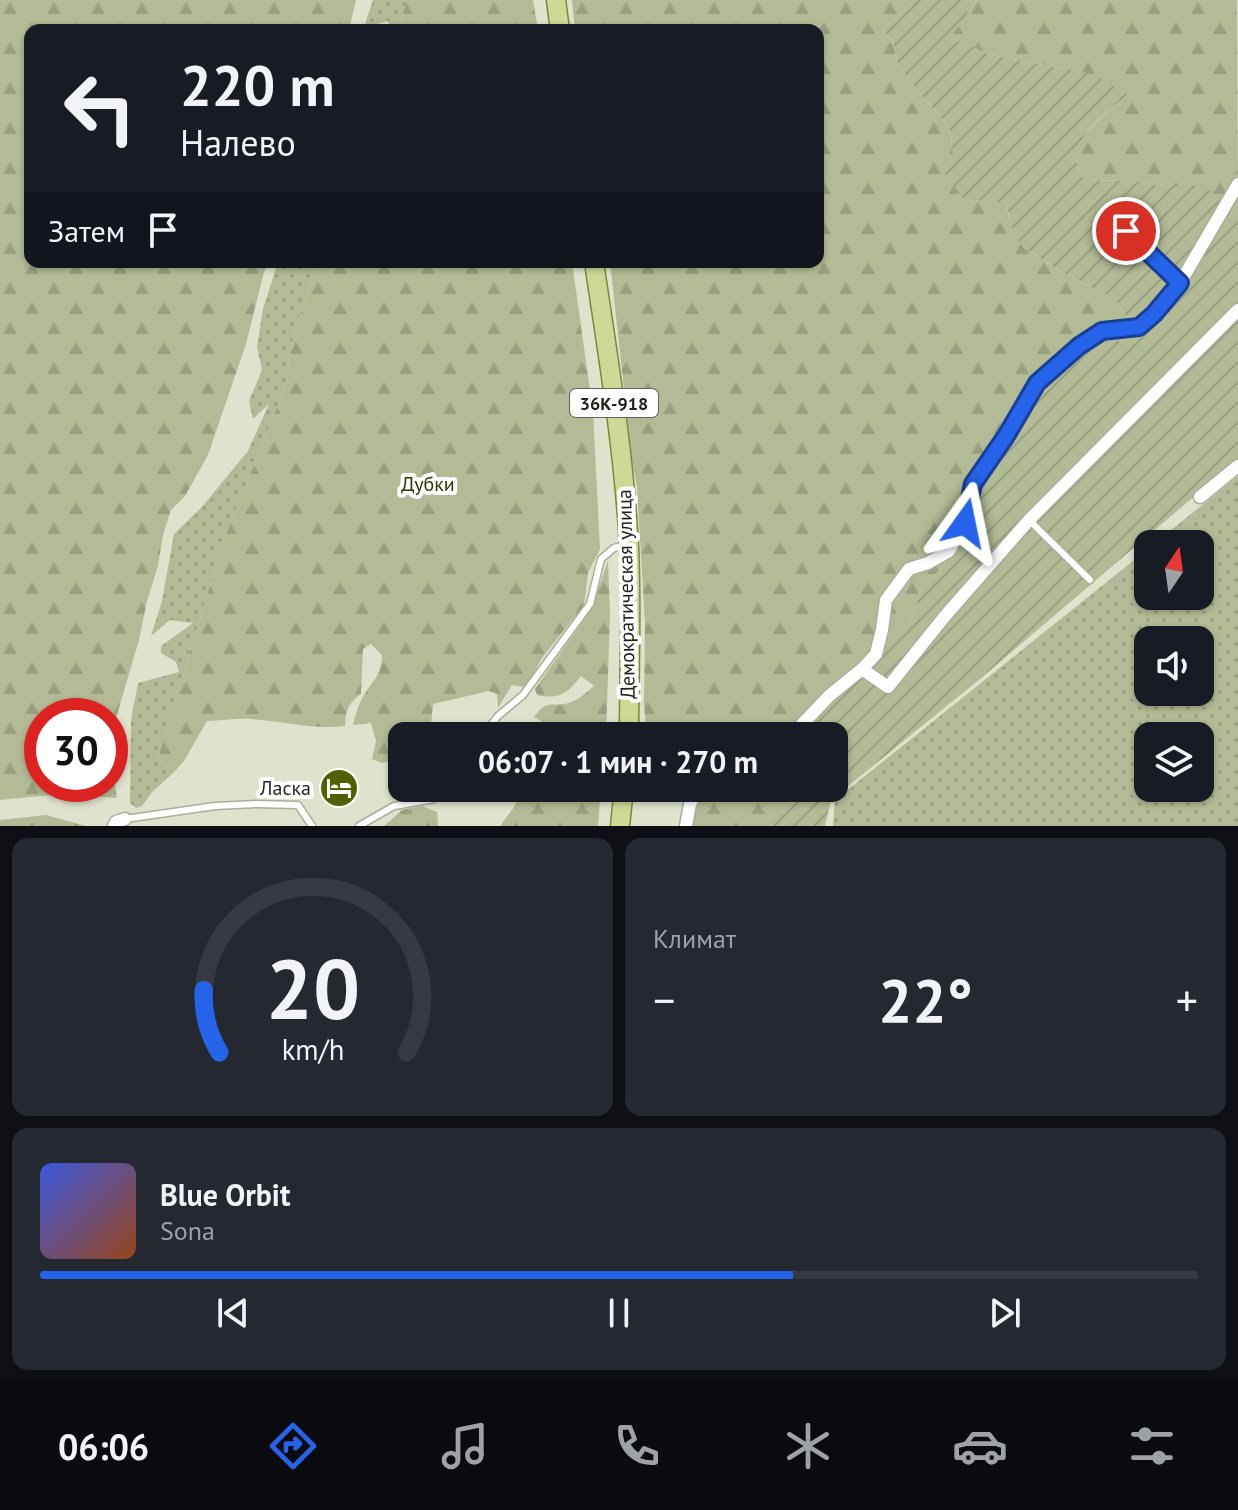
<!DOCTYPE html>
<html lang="ru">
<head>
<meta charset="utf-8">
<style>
  body { margin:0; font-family:"PT Sans",sans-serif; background:#242831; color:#f1f3f6; height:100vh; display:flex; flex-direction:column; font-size:30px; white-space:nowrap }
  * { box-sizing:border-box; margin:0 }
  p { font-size:26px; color:#9ea1a6 }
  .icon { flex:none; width:44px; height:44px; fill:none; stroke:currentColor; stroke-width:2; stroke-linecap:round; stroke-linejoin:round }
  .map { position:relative; height:826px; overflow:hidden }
  .drawer { display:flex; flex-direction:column; gap:12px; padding:12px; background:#0d0f14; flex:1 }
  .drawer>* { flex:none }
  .banner { position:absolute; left:24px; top:24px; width:800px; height:244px; border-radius:16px; box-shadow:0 2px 6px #0004; background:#171b24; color:#f1f3f6; overflow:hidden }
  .needle { width:52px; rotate:13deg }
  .controls { position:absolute; left:1134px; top:530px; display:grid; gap:16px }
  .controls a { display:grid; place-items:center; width:80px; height:80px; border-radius:16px; background:#171b24; box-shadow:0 2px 6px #0004; font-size:40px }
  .speed { position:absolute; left:24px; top:698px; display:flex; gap:16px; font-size:40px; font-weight:700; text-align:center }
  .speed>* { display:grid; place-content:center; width:104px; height:104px; border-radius:50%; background:#171b24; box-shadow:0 2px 6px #0004; line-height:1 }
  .speed .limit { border:12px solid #d22; background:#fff; color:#111 }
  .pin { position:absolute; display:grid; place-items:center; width:68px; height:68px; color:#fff; margin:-34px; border:4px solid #fff; border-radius:50%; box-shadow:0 2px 8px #0007 }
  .me { position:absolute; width:88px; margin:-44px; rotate:12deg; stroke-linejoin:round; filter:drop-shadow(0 0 6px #0008) }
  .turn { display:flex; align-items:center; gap:28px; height:168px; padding:0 24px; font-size:36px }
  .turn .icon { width:104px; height:104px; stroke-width:2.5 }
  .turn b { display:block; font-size:56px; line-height:68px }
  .then { display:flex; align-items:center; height:76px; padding:0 24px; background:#0003; gap:16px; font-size:30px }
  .big { font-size:60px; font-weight:700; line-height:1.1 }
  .drawer .card { flex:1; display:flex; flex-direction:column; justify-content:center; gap:12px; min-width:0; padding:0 28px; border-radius:16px; background:#242831 }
  .drawer .dial { align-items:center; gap:0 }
  .dial svg { height:208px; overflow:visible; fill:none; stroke:#363941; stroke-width:7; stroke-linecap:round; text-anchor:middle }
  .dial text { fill:#f1f3f6; stroke:none }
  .song { display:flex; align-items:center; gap:24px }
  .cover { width:96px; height:96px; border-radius:12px; background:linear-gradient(135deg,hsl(230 70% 55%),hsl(20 70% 35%)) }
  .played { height:8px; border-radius:4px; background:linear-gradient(90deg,#2563eb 65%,#363941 65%) }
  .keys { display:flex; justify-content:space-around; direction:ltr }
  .heat { display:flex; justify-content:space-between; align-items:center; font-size:44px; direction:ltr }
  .drawer .tiles { flex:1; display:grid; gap:12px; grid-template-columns:1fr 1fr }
  .card:last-child { grid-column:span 2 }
  .trip { position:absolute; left:388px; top:722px; width:460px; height:80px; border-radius:16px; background:#171b24; box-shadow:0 2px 6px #0004; font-weight:700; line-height:80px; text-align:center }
  .dock { display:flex; height:128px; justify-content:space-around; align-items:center; background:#090b0e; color:#9ea1a6 }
  .dock .icon { width:56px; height:56px }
  .dock .current { color:#2563eb }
  .dock b { font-size:36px; color:#f1f3f6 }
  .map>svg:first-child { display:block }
  .grass { fill:url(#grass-dots); fill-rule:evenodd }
  .forest { fill:url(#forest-firs) }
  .garden { fill:url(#garden-furrows) }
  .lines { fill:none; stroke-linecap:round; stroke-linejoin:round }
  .service-casing { stroke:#aaaf9b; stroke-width:9 }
  .minor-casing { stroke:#aaaf9b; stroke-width:15 }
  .primary-casing { stroke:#7a893d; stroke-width:21 }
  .service { stroke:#fff; stroke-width:6 }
  .minor { stroke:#fff; stroke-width:12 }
  .primary { stroke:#cdda96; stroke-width:18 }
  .route-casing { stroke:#184099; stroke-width:20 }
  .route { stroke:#2563eb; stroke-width:14 }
  .labels { text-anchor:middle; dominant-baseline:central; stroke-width:8; stroke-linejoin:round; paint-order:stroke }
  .shield { fill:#fff; stroke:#62645f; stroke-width:2 }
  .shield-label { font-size:18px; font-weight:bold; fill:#1f211a }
  .park-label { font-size:20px; fill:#2d3507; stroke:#fff }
  .street-label { font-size:20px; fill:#1f211a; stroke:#fff }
  .poi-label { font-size:20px; fill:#1f211a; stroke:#fff; text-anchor:end }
</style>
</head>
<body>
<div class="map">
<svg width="1238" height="826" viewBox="0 0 1238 826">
  <defs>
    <pattern id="grass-dots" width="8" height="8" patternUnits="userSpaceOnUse" patternTransform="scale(2)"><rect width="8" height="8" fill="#b2bb95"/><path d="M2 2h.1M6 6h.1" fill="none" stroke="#99a080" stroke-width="1.8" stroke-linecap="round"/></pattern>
    <pattern id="forest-firs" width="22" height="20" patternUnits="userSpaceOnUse" patternTransform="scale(2)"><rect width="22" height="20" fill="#b2bb95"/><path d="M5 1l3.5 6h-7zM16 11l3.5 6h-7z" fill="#99a080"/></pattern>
    <pattern id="garden-furrows" width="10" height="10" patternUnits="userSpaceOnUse" patternTransform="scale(2)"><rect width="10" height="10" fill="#b2bb95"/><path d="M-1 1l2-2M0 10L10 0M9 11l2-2" fill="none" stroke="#99a080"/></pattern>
  </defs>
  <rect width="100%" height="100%" fill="#dee3ce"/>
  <path class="grass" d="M373,0H407L398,30H390L388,21L377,24L376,30H363Z
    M278,262H318L315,267L294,334L285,387L222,545L158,758L174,772L152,792L142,806L136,808L130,803L131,720L138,683L179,672L176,662L161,653V646L193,623L170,620L151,636L162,601L174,534L201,508L248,451L269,404L253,419L249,401L262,370L257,347L263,309Z
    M1238,476V826H833L835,800L1148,549V596H1200V544H1154ZM1148,640H1200V692H1148ZM1148,736H1200V788H1148Z"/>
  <path class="forest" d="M0,0H356L349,30H30V262H269L264,272L246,344L208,455L185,496L171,510L163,535L158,566L147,601L139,640L118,711L110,755V716H42V784H110V758L117,798L60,794L0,800Z
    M407,0H533L538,30H398Z
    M572,0H915L908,8L883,29L894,44L897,62L916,89L950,128L953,154L945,165L987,200L1006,203L1010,220L1024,248L1060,271L1116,300L1134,329L1122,342L1100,336L1045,382L976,489L974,514L961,545L920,592L911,623L880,647L787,736H647L644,705L645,625L637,487L632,461L610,262H818V30H575Z
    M976,0H1237L1238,204L1229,217L1197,186H1165L1135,181L1084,180C1082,175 1077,168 1076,162C1071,138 1111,109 1128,95L1066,69L991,55L950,37Z
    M318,262H572L593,412L600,549L588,573L584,605L542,658L528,684L524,687L512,685L498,708L497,694L489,691L433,704L430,736H402V758L382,763L372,759L376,741L371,723L353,725C356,713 359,702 366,692C376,676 381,676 382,655L371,644L363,649L361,694C348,703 346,711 345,726C311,730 284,721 251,719C237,718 222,721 207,721L184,761L174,772L158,758L222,545L285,387L294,334L315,267Z
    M608,561L610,614L606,736H547L550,726L534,717C549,697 553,709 571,702C580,699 588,691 594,686L581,676C568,693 559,700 537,695L535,689L590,611Z
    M523,788H601L598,826H500L514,807Z
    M703,788H780L783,797L765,826H689L692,798Z
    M422,806L437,812L438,826H384L402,810Z
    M46,815L86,826H0V820Z"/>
  <path class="garden" d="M915,0H976L951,37L991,55L1093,74L1128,95C1110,109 1078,132 1076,157C1075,164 1081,173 1084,180L1135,181L1165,186H1197L1213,192L1229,217L1238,204V459L980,679L831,800L825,826H765L783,797L780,788H834V736H787L879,647L911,623L920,592L961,545L974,514L976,489L1045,382L1100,336L1122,342L1134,329L1116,300L1060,271L1024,248L1014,234L1006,203L963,198L945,175V164L953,154L950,128L916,89L897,62L894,44L883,29L908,8Z"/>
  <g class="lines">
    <defs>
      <path id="service" d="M1126,231L1180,283
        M1030,521L1090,580
        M482,736L498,716L523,695L590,604L601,559L614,548L625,545
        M125,819L215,806L256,804L298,805L312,826
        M359,826L394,806L434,799"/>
      <path id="minor" d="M1200,497L1238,466
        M862,669L876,654L882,630L886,600L909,569L928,563L949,551L965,523L973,484L1006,436L1037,383L1079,346L1102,331L1139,327L1154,314L1180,283L1238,184
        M791,736L829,696L862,669L888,687L945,616L1029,520L1238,310
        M114,826L116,822L125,819
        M686,826L690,804L698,788"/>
      <path id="primary" d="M556,0L560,30
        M594,262C608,357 624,451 629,547C632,610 629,673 629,736
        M620,826L624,788"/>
    </defs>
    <use href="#service" class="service-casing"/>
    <use href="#minor" class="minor-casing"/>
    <use href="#primary" class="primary-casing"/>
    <use href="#service" class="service"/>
    <use href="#minor" class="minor"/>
    <use href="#primary" class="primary"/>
  </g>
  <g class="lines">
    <defs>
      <path id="route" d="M965,523L973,484L1006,436L1037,383L1079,346L1102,331L1139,327L1154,314L1180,283L1126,231"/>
    </defs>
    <use href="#route" class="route-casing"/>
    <use href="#route" class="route"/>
  </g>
  <defs>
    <symbol id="hotel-disc" viewBox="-11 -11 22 22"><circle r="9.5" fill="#526001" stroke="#fff"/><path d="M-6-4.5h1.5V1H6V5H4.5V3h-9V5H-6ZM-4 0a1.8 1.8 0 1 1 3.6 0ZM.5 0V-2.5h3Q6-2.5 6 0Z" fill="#fff"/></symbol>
  </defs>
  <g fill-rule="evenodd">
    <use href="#hotel-disc" x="317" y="766" width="44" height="44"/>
  </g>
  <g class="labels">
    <rect class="shield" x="570" y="389" width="88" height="28" rx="6"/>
    <g class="shield-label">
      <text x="614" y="403">36К-918</text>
    </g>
    <g class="park-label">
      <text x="428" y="484">Дубки</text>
    </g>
    <g class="street-label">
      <text transform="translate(626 594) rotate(-91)">Демократическая улица</text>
    </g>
    <g class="poi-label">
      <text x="311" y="788">Ласка</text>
    </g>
  </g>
</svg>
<div class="controls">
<a><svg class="needle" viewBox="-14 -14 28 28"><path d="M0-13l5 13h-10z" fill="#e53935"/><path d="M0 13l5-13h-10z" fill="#9ea1a6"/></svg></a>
<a><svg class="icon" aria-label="sound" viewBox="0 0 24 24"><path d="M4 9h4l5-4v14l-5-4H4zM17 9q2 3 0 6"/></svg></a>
<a><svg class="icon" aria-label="layers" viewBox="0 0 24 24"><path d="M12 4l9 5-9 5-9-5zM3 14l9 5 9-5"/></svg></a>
</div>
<div class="speed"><div class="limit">30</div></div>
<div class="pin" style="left:1126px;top:231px;background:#d93025"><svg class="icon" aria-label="arrive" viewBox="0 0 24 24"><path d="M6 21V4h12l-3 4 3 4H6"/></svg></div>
<svg class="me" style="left:965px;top:523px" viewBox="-20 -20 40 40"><path d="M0-17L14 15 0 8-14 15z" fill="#2563eb" stroke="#fff" stroke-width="4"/></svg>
<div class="trip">06:07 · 1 мин · 270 m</div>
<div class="banner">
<div class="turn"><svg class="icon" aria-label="left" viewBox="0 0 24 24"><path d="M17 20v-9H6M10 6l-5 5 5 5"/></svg><div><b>220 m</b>Налево</div></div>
<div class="then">Затем<svg class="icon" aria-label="arrive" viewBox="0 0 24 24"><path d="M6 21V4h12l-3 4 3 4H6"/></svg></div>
</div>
</div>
<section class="drawer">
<div class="tiles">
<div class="card dial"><svg viewBox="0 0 100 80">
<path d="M14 69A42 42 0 1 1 86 69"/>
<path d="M14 69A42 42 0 0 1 8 45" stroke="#2563eb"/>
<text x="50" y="56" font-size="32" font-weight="700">20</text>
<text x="50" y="72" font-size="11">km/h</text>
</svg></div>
<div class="card"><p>Климат</p>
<div class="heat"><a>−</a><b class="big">22°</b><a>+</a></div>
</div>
<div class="card">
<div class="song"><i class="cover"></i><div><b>Blue Orbit</b><p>Sona</p></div></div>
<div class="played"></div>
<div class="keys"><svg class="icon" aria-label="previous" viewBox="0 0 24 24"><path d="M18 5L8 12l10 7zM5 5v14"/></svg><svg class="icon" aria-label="pause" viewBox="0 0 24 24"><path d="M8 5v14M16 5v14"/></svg><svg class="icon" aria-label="next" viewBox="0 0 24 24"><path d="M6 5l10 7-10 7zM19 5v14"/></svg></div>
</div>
</div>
</section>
<nav class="dock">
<b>06:06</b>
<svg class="icon current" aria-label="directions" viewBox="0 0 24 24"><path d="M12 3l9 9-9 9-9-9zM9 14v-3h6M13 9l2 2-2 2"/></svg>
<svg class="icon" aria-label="music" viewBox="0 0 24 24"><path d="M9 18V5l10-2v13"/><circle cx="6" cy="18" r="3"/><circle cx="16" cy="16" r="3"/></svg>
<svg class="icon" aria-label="phone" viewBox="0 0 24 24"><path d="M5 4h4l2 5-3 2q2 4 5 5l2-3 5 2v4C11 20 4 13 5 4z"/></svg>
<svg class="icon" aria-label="climate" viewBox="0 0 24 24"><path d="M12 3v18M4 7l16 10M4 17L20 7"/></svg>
<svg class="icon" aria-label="car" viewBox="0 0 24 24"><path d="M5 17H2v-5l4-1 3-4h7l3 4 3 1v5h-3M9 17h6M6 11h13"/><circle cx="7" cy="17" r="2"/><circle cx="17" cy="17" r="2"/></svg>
<svg class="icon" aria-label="filters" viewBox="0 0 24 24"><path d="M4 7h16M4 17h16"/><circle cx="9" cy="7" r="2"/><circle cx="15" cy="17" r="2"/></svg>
</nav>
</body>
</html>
